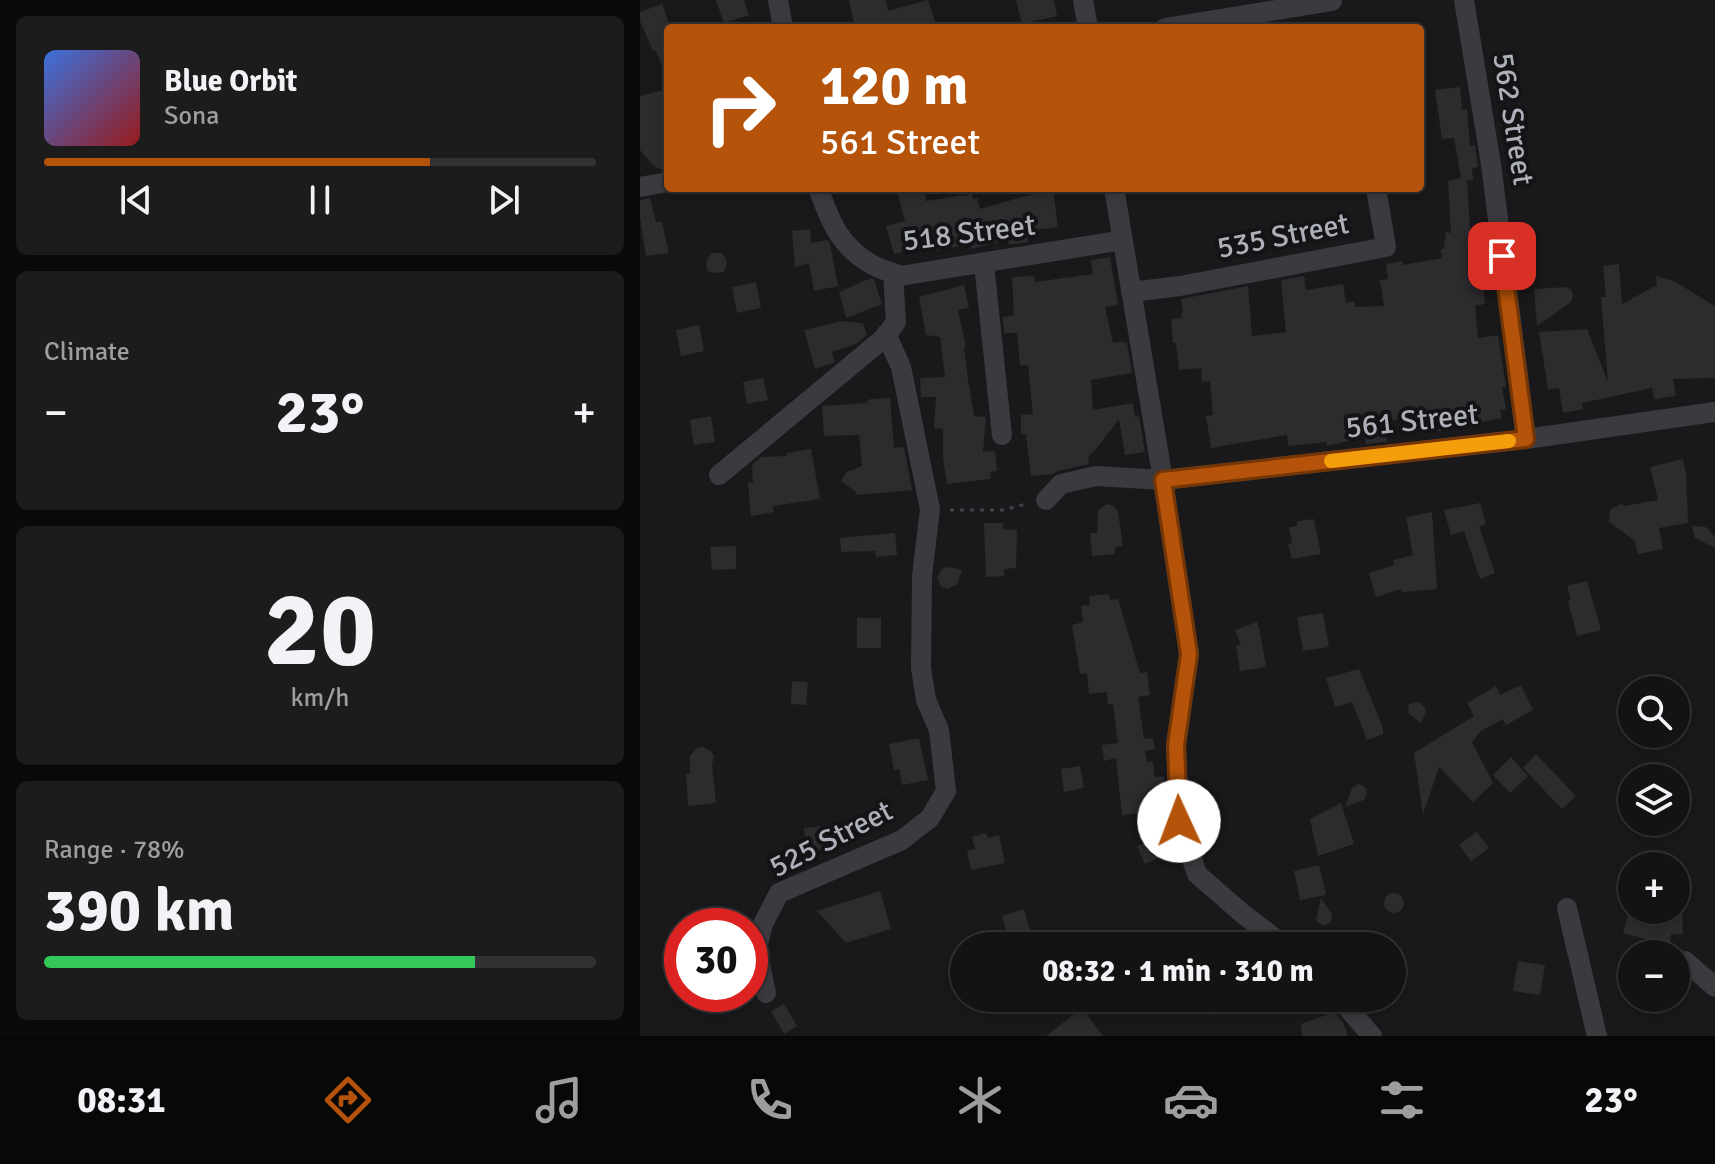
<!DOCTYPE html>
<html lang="en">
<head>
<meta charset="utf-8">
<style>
  body { margin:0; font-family:Signika,sans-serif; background:#1c1c1d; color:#f1f3f6; height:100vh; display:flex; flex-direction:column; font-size:30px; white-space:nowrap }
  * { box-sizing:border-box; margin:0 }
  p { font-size:26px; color:#9d9ea0 }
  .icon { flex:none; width:44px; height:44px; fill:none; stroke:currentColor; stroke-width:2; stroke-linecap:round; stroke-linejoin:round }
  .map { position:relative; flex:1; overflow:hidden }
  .side { display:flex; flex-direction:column; gap:16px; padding:16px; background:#0a0a0b; width:640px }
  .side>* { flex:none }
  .hud { position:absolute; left:24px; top:24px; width:760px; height:168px; border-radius:8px; box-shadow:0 4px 12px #0003,0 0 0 2px #323234; background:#b45309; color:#fff; overflow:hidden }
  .controls { position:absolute; left:978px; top:676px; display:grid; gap:16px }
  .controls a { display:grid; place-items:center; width:72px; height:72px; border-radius:50%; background:#131314; box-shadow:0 4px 12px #0003,0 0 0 2px #323234; font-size:40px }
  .speed { position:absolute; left:24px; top:908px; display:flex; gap:16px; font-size:40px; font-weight:700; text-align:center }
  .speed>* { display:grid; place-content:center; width:104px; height:104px; border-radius:50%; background:#131314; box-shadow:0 4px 12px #0003,0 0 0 2px #323234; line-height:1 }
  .speed .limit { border:12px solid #d22; background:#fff; color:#111 }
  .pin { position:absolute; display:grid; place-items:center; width:68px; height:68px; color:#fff; margin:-34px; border-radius:16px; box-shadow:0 4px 12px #0006 }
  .me { position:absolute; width:88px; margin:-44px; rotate:358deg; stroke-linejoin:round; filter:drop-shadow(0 0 6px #0008) }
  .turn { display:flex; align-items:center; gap:28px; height:168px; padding:0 24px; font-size:36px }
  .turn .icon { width:104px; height:104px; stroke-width:2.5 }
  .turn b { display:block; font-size:56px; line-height:68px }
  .big { font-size:60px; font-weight:700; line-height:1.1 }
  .side .card { flex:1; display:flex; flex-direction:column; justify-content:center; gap:12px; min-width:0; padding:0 28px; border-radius:12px; background:#1c1c1d }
  .side .dial { align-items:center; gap:0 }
  .dial b { font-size:104px; line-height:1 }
  .song { display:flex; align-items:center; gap:24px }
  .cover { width:96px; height:96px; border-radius:12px; background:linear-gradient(135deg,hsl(220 70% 55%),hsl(0 70% 35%)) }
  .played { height:8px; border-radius:4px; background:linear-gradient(90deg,#b45309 70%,#323234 70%) }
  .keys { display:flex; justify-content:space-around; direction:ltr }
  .heat { display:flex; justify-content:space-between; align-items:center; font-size:44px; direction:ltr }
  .charge { height:12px; border-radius:6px; background:linear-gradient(90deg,#34c759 78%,#323234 0) }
  .trip { position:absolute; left:310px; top:932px; width:456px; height:80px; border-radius:40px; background:#131314; box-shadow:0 4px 12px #0003,0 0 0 2px #323234; font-weight:700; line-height:80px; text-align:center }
  .menu { display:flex; height:128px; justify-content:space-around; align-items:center; background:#080808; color:#9d9ea0 }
  .menu .icon { width:56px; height:56px }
  .menu .on { color:#b45309 }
  .menu b { font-size:36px; color:#f1f3f6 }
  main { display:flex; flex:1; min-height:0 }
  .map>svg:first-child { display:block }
  .building { fill:#2c2c2f }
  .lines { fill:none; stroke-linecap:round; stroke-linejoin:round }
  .path { stroke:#414246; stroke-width:3; stroke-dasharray:4 6; stroke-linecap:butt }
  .minor { stroke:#3b3b3f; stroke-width:20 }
  .route-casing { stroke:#753606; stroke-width:20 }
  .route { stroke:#b45309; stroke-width:14 }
  .slow { stroke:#f59e0b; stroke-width:14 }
  .labels { text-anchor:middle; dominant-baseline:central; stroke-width:8; stroke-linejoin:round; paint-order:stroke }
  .street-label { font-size:30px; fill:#adb0b9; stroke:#141416 }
</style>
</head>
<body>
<main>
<section class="side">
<div class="card">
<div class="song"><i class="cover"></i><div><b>Blue Orbit</b><p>Sona</p></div></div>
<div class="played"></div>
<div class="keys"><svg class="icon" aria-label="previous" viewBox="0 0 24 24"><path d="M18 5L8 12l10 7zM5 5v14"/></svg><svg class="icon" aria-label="pause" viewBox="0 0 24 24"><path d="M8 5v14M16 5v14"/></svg><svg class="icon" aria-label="next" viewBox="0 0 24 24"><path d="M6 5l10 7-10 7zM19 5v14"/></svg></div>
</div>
<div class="card"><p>Climate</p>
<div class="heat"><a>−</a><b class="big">23°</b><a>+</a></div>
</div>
<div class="card dial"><b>20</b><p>km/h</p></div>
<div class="card"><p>Range · 78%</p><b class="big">390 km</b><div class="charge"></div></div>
</section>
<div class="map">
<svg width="1075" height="1036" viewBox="0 0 1075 1036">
  <rect width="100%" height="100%" fill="#19191b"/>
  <path class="building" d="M76,0H104L109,15L84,23Z
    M209,0H246L248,11L288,0L296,25L287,28H215Z
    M376,0H414L417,16L382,24Z
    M22,4L28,21V78L15,50L13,51L0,21V12Z
    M820,87L822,110H827L830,146L835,145L838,167L832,168L833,180L827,181L831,245H834L836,253H839L845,304L835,306L838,338L858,335L866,387H862L866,409L860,410L862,418L837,423L836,416L804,419L806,430L787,433L784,416L745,421L747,442L726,444L725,437L687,446L686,442L648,446L647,435L571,448L566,416L573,415L570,381L562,382L561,368L539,370L536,343H533L531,319L542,318L541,313H543L541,299L608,286L612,336L646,332L641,280L664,276L666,290L703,284L706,303L714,301L715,307L744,306L740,280L748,279L746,264L762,261L763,265L802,258L801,249H804L806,232L811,233L808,181L821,178L814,138L802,139L795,90Z
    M28,89V169L23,170L14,166L0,150V96Z
    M256,188H285L286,201L332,194L333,199L337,198L340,209L396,193L395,188H413L418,227L386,231L388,242L369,245L368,240L331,249L330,244L294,251L293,244L254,254L246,226L265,221Z
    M10,198L16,222H22L29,253L6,256L0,218V200Z
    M170,229L171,243L187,240L190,243L198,286L174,291L169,263L155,267L152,231Z
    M72,253H81L85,257L87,262L84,272L74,273L68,271L66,265L67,259Z
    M470,257L478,305L465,307L473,343L483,341V343H487L492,373L451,380L453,410L493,403L495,417L499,416L505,452L485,455L479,419L457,448L448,457L449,464L418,471L413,474L391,476L386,434H381V414L393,415L388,365H380L377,333H364L363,317L374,315L372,277L394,276L395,282L453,274L451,260Z
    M979,264L982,304L1017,285L1016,276L1034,281L1075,306V378L1033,379L1036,396L1014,399L1012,388L942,403L943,409L923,413L919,388L908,389L899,332L947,329L968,382L961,297H966L963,266Z
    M231,278L234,280L242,304L206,318L199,292Z
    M116,282L121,308L97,313L92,287Z
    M324,285L329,308L318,310L326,346L324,347L328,379L334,416L346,417L343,452L355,451L357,471L350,472L351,479L307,484L303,458V429L294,428L296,397H281L280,378L305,377L300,337L286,335L279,297Z
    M926,287L931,290L933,295L931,302L897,326L894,289Z
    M202,321L223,323L227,335L218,343L192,352L195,362L175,369L164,330Z
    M59,325L64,351L41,356L36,330Z
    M123,378L128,400L107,404L103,382Z
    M250,398L254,448L264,447L272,490L217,495L216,492L201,481L207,472L222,466L219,435L184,436L182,406L228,403L227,400L232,399Z
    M71,416L75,442L54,445L50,420Z
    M171,449L180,499L133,506L134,512L111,516L108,483H113L112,465L121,457L147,456V453Z
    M1043,459L1046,473L1048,523L1019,528L1023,549L998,554L995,541L969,522L970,510L981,504L984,506L1018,500L1010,467Z
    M840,503L846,525L839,526L855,573L840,579L824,531L811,535L804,510Z
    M467,504L474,506L478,512L483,546L475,547V554L452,556L450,533H457L458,510Z
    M792,512L797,589L762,592L761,589L736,597L729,573L754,565L753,560L773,555L766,517Z
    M674,519L681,554L652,559L648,544L652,543L649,527L657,526V521Z
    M344,523H363V529L377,530L376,568L364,569V576L346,577Z
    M1052,526L1066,527L1075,537V548L1055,538Z
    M255,533L257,555L236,557L235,551L201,552L200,538Z
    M96,546V569L72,570L70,547Z
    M309,567L322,570L317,584L308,589L301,587L297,578L302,569Z
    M947,581L961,630L937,636L928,601L931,600L927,586Z
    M469,594L470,600L478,599L500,673L507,672L510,695L498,697L504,739L513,738L515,749L505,751L507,762H513L515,777L524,776L525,806L520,807L521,810L482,815L476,758L464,761L462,745L478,743L473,704H468L467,692L449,694L447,673L440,674L432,625L443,622L441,606L450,605L449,596Z
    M683,613L689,647L663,651L657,617Z
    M217,618H241V648H217Z
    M617,622L620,632L626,667L600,671L596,645H601L595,630Z
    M719,669L743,728V734L727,740L712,702L695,707L686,678Z
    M152,681L168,682L166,705L151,704Z
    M881,685L893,710L866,725L863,719L841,731L832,742L853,783L833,802L799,767L783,814L774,753L834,716L827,703L856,686L860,695Z
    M776,702L780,703L785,708L786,712L781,723L769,714L768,705Z
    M279,738L288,780L262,785L259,769L254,770L249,744Z
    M62,747L71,751L74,756L72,765L76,803L48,806L46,774H50V756L57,748Z
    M896,754L936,796L922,809L883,768Z
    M871,757L888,776L870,793L853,775Z
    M440,766L444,788L424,792L421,769Z
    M718,784L722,785L727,790L726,797L724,800L705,807L712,788Z
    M701,803L714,844L678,856L670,819Z
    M187,825L190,848L167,852L164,828Z
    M837,832L849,848L831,861L819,845Z
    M346,833L348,838L359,835L365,863L331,870L327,851L335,849L332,837Z
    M529,833L535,850L505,864L497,846Z
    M679,865L686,895L660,900L654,871Z
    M240,891L251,929L206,943L177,911Z
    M744 903a10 10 0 1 1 20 0a10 10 0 1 1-20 0Z
    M681,898L692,914L691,922L685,926L678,923L676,920Z
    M384,909L392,937L371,944L362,916Z
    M1012,910H1042L1043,934H1031L1030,954H1016L1014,941L983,933L988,914L1012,920Z
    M878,961L905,965L900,995L873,991Z
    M566,998H614L615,1000L572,1015Z
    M144,1004L157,1026L144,1034L131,1011Z
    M442,1008L463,1036H406Z
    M694,1012L703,1023L708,1036H662L661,1024Z"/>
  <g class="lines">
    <path class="path" d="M310,510H363L386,504"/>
    <path class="minor" d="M138,0L143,28
      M443,0L448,28
      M824,0L851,164L886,439
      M525,28L692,1
      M0,187L28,182
      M178,188C190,220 199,246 231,264C239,269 251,272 260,276L483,240
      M474,188L523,480L549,654L536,745L539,821L557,874L603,914L645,946
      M344,264L362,435
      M491,292L540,286L746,247L736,188
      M79,475L244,338L256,322L253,273
      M406,500L421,484L456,476L523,480L886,439L1075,412
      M927,908L957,1036
      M1045,961L1075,987
      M126,993L117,949L123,924L139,893L262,840L290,818L306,791L299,730L286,700L281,668L282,576L290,509L261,367L246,334
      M699,998L732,1036"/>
  </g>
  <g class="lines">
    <defs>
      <path id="route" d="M539,821L536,745L549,654L523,480L886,439L862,256"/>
    </defs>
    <use href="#route" class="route-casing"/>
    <use href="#route" class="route"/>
    <path class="slow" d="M691,461L869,441"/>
  </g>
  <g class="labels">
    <g class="street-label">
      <text transform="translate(873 119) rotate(81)">562 Street</text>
      <text transform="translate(329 233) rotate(-7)">518 Street</text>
      <text transform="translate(643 236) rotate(-11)">535 Street</text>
      <text transform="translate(772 421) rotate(-6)">561 Street</text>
      <text transform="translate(191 839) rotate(-27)">525 Street</text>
    </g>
  </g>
</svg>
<div class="controls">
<a><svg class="icon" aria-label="search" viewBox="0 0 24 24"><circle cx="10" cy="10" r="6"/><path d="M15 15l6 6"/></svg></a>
<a><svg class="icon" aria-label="layers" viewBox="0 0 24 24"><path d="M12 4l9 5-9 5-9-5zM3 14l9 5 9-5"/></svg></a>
<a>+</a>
<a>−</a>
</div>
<div class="speed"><div class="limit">30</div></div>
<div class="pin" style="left:862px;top:256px;background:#d93025"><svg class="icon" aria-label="arrive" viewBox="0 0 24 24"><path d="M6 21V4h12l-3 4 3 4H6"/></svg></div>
<svg class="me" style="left:539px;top:821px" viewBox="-20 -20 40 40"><circle r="19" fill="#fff"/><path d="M0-13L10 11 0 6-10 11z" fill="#b45309"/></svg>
<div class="trip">08:32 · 1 min · 310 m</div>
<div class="hud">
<div class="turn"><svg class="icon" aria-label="right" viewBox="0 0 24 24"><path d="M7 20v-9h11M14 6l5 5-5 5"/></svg><div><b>120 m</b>561 Street</div></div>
</div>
</div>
</main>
<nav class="menu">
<b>08:31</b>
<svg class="icon on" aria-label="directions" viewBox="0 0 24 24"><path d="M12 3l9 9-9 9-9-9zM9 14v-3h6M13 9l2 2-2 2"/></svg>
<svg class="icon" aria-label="music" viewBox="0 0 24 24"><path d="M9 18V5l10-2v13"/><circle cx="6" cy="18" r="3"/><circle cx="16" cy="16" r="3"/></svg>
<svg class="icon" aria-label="phone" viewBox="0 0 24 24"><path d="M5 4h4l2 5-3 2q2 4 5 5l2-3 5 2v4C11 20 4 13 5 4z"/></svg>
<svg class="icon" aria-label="climate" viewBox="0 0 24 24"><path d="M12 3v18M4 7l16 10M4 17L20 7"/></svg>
<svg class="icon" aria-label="car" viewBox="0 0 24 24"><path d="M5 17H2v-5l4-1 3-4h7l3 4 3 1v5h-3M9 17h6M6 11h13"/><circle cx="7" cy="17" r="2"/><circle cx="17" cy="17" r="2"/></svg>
<svg class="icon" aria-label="filters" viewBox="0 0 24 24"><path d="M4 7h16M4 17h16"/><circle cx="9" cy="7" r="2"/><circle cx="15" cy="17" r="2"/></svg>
<b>23°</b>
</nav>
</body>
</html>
